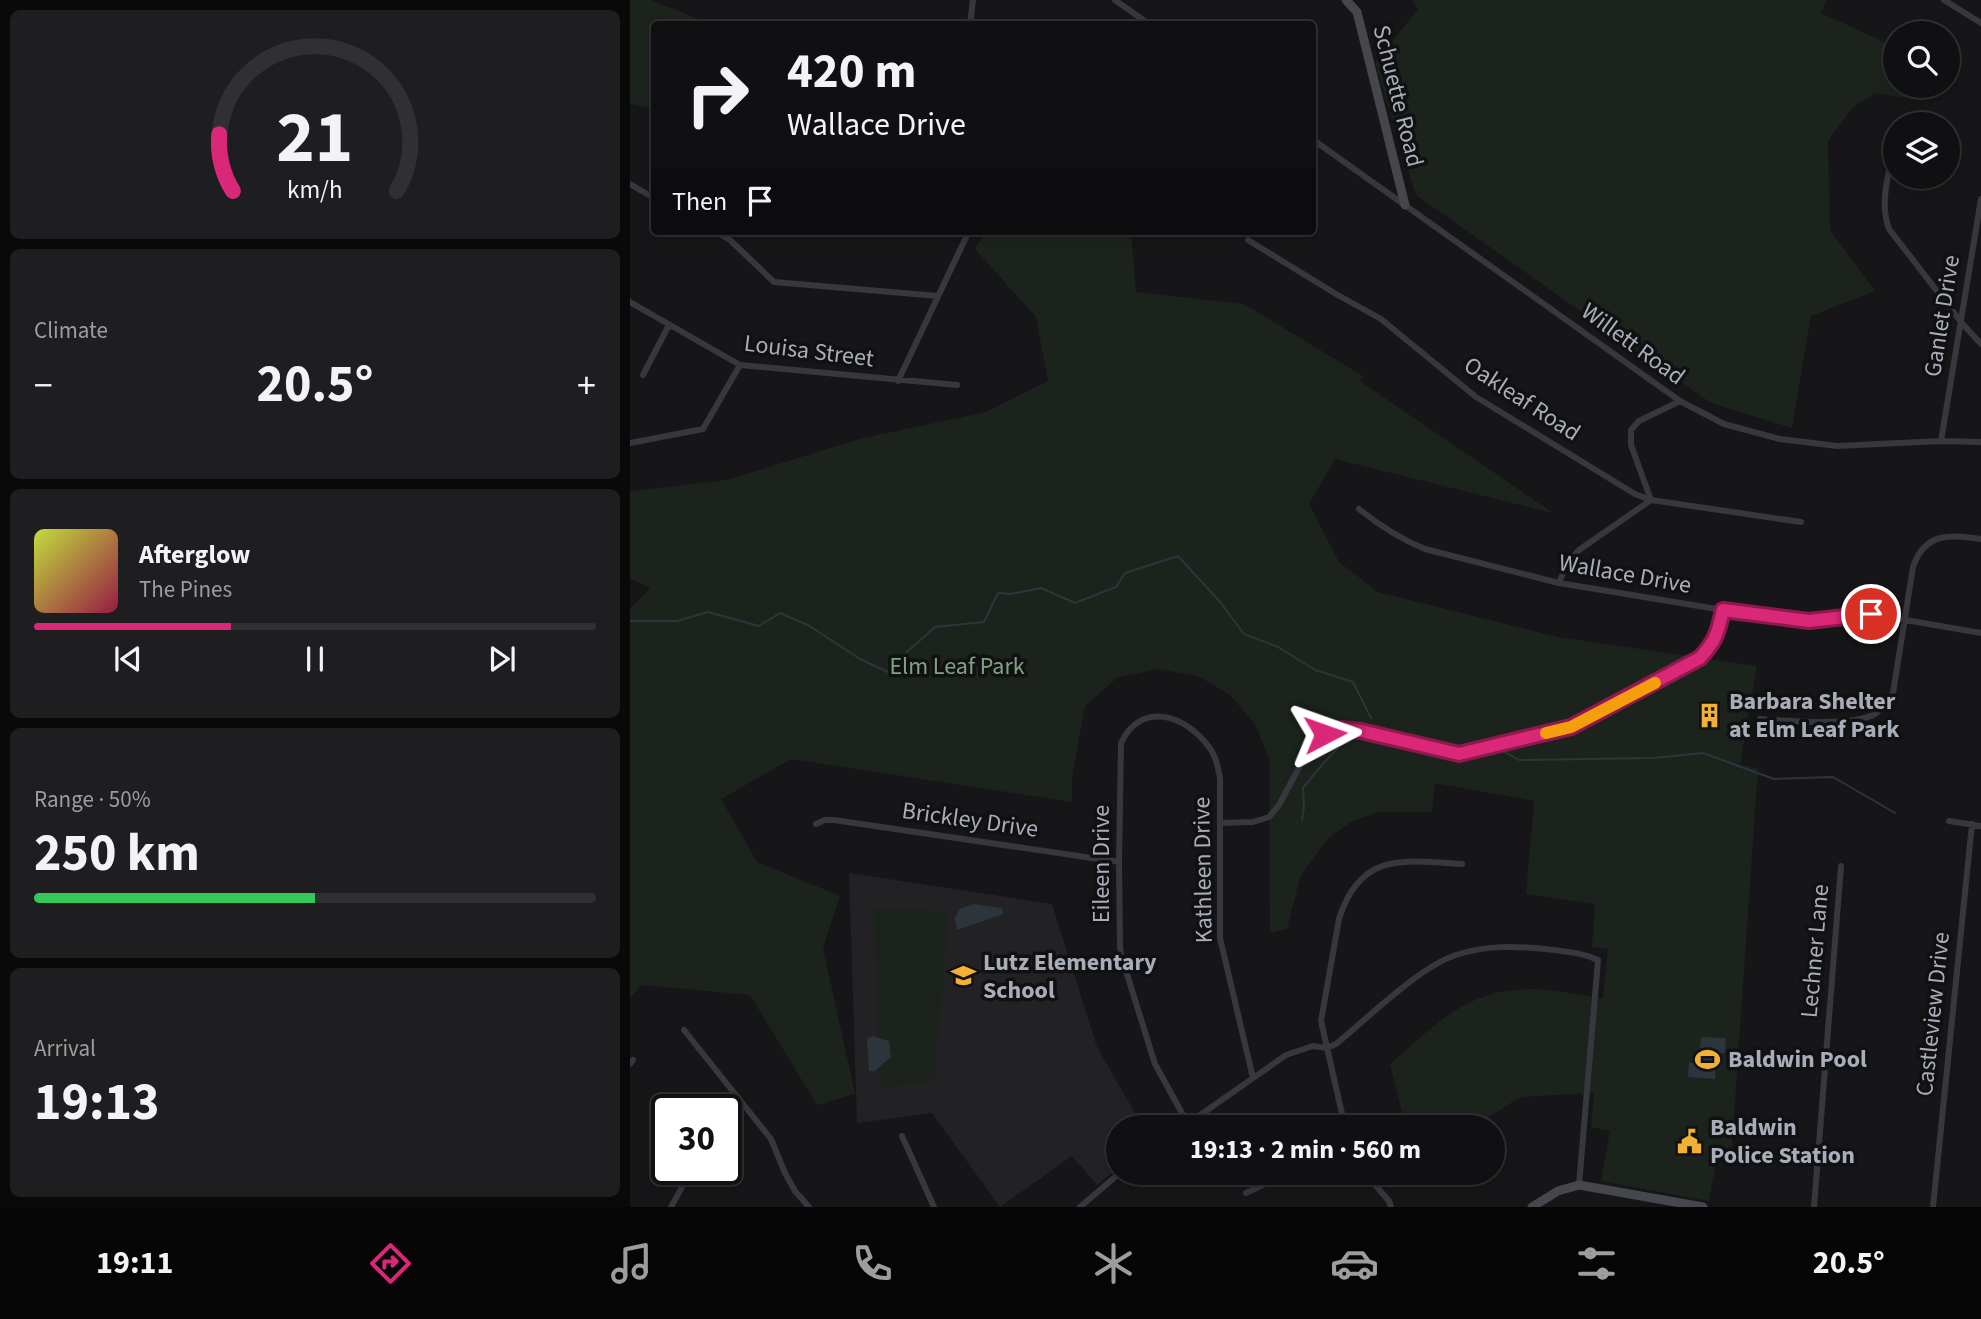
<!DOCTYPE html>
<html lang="en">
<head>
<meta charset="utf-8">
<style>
  body { margin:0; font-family:"Source Sans 3",sans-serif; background:#1e1e20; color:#f1f3f6; height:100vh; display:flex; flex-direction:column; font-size:26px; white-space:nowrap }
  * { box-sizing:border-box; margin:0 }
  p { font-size:23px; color:#9c9d9f }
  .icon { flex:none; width:38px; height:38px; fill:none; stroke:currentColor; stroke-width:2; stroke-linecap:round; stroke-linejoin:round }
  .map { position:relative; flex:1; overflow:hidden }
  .panel { display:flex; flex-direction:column; gap:10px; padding:10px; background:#09090a; width:630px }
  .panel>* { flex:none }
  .guide { position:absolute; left:21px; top:21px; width:665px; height:214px; border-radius:7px; box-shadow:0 4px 10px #0003,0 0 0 2px #303032; background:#101012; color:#f1f3f6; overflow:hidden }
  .fabs { position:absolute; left:1253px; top:21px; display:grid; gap:14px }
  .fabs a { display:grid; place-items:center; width:77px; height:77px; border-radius:50%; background:#101012; box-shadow:0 4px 10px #0003,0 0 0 2px #303032; font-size:35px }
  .speed { position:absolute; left:21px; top:1094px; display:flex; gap:14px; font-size:35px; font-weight:700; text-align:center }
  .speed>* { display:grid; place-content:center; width:91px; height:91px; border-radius:50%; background:#101012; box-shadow:0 4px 10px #0003,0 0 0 2px #303032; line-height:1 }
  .speed .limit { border:4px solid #111; border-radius:10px; background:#fff; color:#111 }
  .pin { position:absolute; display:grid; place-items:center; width:60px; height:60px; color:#fff; margin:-30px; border:4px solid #fff; border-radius:50%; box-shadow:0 2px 7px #0007 }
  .me { position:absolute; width:77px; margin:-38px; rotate:86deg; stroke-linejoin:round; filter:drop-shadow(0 0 5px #0008) }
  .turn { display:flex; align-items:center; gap:24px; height:147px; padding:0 21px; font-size:32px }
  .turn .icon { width:91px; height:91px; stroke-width:2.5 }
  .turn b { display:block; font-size:49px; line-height:60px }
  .then { display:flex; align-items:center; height:66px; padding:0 21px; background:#0003; gap:14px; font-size:26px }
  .big { font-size:52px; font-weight:700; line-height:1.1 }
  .panel .tile { flex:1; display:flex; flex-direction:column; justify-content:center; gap:10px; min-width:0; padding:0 24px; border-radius:10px; background:#1e1e20 }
  .panel .dial { align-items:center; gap:0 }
  .dial svg { height:182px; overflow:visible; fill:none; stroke:#303032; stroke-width:7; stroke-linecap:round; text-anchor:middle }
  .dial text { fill:#f1f3f6; stroke:none }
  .song { display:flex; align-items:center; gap:21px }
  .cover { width:84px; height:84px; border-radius:10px; background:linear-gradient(135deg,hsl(70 70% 55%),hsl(340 70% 35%)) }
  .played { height:7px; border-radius:4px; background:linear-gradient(90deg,#db2777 35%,#303032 35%) }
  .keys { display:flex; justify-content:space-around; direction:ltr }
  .heat { display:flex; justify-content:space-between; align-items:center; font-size:38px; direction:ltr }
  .charge { height:10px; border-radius:5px; background:linear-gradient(90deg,#34c759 50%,#303032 0) }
  .trip { position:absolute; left:476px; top:1115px; width:399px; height:70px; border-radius:35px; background:#101012; box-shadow:0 4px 10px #0003,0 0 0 2px #303032; font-weight:700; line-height:70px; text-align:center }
  .tab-bar { display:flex; height:112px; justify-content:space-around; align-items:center; background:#060607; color:#9c9d9f }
  .tab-bar .icon { width:49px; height:49px }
  .tab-bar .on { color:#db2777 }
  .tab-bar b { font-size:32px; color:#f1f3f6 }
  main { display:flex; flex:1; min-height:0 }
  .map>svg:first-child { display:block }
  .built { fill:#222225 }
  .green { fill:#1c231d }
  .water { fill:#2c353c }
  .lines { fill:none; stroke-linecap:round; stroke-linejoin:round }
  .stream { stroke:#2c353c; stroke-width:2 }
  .street { stroke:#37383d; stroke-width:6 }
  .secondary { stroke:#45474d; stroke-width:9 }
  .route-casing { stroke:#8e194d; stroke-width:18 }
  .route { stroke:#db2777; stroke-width:12 }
  .slow { stroke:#f59e0b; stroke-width:12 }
  .labels { text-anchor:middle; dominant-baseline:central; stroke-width:7; stroke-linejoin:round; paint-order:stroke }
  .street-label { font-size:24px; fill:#a8adb8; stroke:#111113 }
  .park-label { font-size:24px; fill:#7fa381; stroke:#111113 }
  .poi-label { font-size:24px; font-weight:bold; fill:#a8adb8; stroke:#111113; text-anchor:start }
</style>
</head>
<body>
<main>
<section class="panel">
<div class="tile dial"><svg viewBox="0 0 100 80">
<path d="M14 69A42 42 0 1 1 86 69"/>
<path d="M14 69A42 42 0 0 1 8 44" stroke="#db2777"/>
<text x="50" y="56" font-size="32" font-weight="700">21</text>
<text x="50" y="72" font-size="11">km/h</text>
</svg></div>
<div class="tile"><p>Climate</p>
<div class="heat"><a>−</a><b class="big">20.5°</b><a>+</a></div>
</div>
<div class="tile">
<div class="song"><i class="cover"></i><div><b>Afterglow</b><p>The Pines</p></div></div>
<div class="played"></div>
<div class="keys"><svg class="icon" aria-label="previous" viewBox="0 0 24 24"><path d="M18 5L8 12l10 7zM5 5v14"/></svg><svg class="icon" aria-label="pause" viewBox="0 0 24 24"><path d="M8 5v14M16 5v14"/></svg><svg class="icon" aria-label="next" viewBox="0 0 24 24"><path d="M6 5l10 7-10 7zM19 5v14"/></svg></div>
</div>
<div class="tile"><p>Range · 50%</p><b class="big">250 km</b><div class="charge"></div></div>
<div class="tile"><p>Arrival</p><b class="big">19:13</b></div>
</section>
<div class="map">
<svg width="1351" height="1207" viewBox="0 0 1351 1207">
  <rect width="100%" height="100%" fill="#161618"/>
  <path class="built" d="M219,873L422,904L467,1047L513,1127H488V1168L467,1185L442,1156L370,1207L302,1113L227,1123Z"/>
  <path class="green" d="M0,0H21L81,24H24V109L0,104Z
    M782,0H1197L1191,13L1265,47V86H1304L1295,101L1246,93L1223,107L1198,141L1200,230L1245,291L1181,316L1162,428L1081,403L786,195L745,63L788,9Z
    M356,231H501L506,292L614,304L733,376L730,381L923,513L705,459L679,504L709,562L748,592L928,637L1127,666L1110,765L1128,768L1101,1158L1087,1156L1079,1201L971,1181L980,1131L961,1127L964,1093L890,1097L844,1127H782L773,1116L760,1064C805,1025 835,991 898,989C920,988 950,995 973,998L978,949L962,947L965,904L896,894L904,801L805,783L802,812H747L721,822L698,838L670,877L657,929L640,933L639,759L625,724L600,695L568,676L529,669L488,677L455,706L442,777V802L161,759L91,799L127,862L210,896L193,948L225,1094L187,1105L120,995L12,985L0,998V609L20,588L0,578V491L97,480L229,439L356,412L418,381L406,317L345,249Z
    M244,908L319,911L304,1082L249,1087Z"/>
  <path class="water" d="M343,904L372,908L373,914L327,930L325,918L330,909Z
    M243,1036L259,1041L261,1057L245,1071H239L237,1039Z
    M1071,1037L1096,1038L1095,1053H1082V1055H1086L1085,1079L1058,1077L1059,1063H1069Z"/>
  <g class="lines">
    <path class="stream" d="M0,621H47L78,612L129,626L150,613L178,625L230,659L260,673L278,651L305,627L354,622L368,593L381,594L411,588L445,603L486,587L495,573L548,556L591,603L614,634L648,647L685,670L723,682L741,718
      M873,751L889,760L1023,758L1073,753L1144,779L1203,777L1265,813
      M672,820L674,807L673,788C687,771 704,749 722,737"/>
    <path class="street" d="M485,0L519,24
      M1314,0L1351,23
      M340,24L343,0
      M682,139L1050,401L1094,424L1150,439L1207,446L1311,441L1351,442
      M1264,147C1259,174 1249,202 1259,229L1331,322L1351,344
      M0,184L24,198
      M84,231L100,240L144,282L308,296
      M618,240L706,294L751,319L846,397L1005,494L1021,500L1171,522
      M0,302L110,365L327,385
      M13,375L39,325
      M268,381L339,231
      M1311,441L1351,199
      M0,443L73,429L110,365
      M729,509C750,526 770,539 795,549L929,583L1093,610L1179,621L1241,614L1351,633
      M929,583L937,563L949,550L1021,500L1001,445V430L1009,421L1050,401
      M1130,719C1158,721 1221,727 1245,714C1253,709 1258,701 1263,693L1283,567C1295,532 1320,534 1351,539
      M1319,821L1351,826
      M591,823L623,822L639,817L649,805L679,749L688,738L698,732L711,729L731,731L829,754L941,727L1070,658C1086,641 1088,632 1093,610
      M186,824L195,820H204L489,862
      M54,1030L141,1139L155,1173L165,1191L179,1207
      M0,1064L3,1060
      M558,1124L525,1064L491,955L490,946L489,862L491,743C512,700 555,715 579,747C586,756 588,767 590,778V938L623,1078
      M553,1127L656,1055L683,1046L697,1048L706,1044C738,1018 789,967 826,955C856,945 886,946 916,949C935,952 952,952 968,960L949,1185
      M715,1127L691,1021L709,919C730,852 773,860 832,864
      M272,1136L304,1207
      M734,1172L759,1201L761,1207
      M616,1193L635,1184L680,1172
      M41,1207L62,1169
      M450,1207L491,1172
      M1184,1207L1211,866
      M1303,1207L1342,824"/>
    <path class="secondary" d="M716,0L727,12L775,205
      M902,1207L928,1191L949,1185L1073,1207"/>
  </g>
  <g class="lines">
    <defs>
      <path id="route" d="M695,734L710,729L731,731L829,754L941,727L1070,658C1086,641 1088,632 1093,610L1179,621L1241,614"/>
    </defs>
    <use href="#route" class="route-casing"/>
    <use href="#route" class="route"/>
    <path class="slow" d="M916,733L941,727L1025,683"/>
  </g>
  <defs>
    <symbol id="building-bare" viewBox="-9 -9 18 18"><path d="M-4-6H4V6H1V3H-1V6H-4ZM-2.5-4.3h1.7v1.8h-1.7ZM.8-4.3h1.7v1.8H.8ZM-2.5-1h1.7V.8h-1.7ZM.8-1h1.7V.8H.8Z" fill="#f2b134" stroke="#111113" stroke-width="2.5" paint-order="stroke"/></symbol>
    <symbol id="school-bare" viewBox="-9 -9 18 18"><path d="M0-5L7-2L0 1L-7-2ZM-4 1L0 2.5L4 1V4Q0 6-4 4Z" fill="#f2b134" stroke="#111113" stroke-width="2.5" paint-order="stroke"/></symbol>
    <symbol id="stadium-bare" viewBox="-9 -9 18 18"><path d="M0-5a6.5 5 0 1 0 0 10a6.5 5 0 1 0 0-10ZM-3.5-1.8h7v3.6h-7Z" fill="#f2b134" stroke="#111113" stroke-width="2.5" paint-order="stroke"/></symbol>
    <symbol id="civic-bare" viewBox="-9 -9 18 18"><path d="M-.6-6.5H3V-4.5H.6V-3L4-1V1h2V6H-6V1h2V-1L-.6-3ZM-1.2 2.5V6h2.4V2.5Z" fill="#f2b134" stroke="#111113" stroke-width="2.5" paint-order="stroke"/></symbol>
  </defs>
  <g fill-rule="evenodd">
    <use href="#building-bare" x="1062" y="698" width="35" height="35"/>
    <use href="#school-bare" x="316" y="958" width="35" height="35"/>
    <use href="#stadium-bare" x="1060" y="1042" width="35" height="35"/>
    <use href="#civic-bare" x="1042" y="1124" width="35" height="35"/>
  </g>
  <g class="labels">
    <g class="street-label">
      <text transform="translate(768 96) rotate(76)">Schuette Road</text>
      <text transform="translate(1312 316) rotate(-81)">Ganlet Drive</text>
      <text transform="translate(1003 344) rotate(36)">Willett Road</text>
      <text transform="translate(179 351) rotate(7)">Louisa Street</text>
      <text transform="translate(892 399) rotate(33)">Oakleaf Road</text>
      <text transform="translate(995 574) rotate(10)">Wallace Drive</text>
      <text transform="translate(340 820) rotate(8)">Brickley Drive</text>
      <text transform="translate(471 864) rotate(-90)">Eileen Drive</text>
      <text transform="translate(573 870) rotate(-91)">Kathleen Drive</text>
      <text transform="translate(1185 951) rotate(-85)">Lechner Lane</text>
      <text transform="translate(1303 1014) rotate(-84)">Castleview Drive</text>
    </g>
    <g class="park-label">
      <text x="327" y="666">Elm Leaf Park</text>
    </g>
    <g class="poi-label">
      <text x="1099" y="701">Barbara Shelter<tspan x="1099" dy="28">at Elm Leaf Park</tspan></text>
      <text x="353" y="962">Lutz Elementary<tspan x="353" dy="28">School</tspan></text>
      <text x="1098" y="1059">Baldwin Pool</text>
      <text x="1080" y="1127">Baldwin<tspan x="1080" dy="28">Police Station</tspan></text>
    </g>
  </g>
</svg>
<div class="fabs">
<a><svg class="icon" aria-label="search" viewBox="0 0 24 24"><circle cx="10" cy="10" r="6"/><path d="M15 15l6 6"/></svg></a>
<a><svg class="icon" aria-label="layers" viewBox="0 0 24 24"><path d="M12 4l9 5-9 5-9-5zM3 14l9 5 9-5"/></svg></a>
</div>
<div class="speed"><div class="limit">30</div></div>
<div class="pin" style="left:1241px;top:614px;background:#d93025"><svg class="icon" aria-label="arrive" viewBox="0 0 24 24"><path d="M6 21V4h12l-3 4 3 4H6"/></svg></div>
<svg class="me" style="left:695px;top:734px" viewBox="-20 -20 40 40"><path d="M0-17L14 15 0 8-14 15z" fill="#db2777" stroke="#fff" stroke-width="4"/></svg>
<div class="trip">19:13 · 2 min · 560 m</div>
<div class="guide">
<div class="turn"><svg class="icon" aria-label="right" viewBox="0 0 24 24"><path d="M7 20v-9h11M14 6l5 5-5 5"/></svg><div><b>420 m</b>Wallace Drive</div></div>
<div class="then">Then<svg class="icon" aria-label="arrive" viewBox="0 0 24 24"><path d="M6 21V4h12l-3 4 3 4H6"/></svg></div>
</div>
</div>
</main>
<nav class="tab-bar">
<b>19:11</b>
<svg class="icon on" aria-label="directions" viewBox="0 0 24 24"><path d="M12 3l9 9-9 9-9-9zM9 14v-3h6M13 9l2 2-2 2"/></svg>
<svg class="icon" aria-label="music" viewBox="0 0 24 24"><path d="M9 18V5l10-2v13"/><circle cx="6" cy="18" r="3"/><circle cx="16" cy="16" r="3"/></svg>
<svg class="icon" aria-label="phone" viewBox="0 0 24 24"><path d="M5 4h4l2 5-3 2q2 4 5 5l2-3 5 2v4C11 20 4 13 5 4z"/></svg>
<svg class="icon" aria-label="climate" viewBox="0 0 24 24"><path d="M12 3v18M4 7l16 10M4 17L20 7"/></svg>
<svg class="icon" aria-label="car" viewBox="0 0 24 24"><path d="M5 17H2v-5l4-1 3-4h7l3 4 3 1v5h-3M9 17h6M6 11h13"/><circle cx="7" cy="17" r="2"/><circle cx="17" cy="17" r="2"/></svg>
<svg class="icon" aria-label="filters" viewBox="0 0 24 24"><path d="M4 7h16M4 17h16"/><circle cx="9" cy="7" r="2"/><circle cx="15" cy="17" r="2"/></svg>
<b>20.5°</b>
</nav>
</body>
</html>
